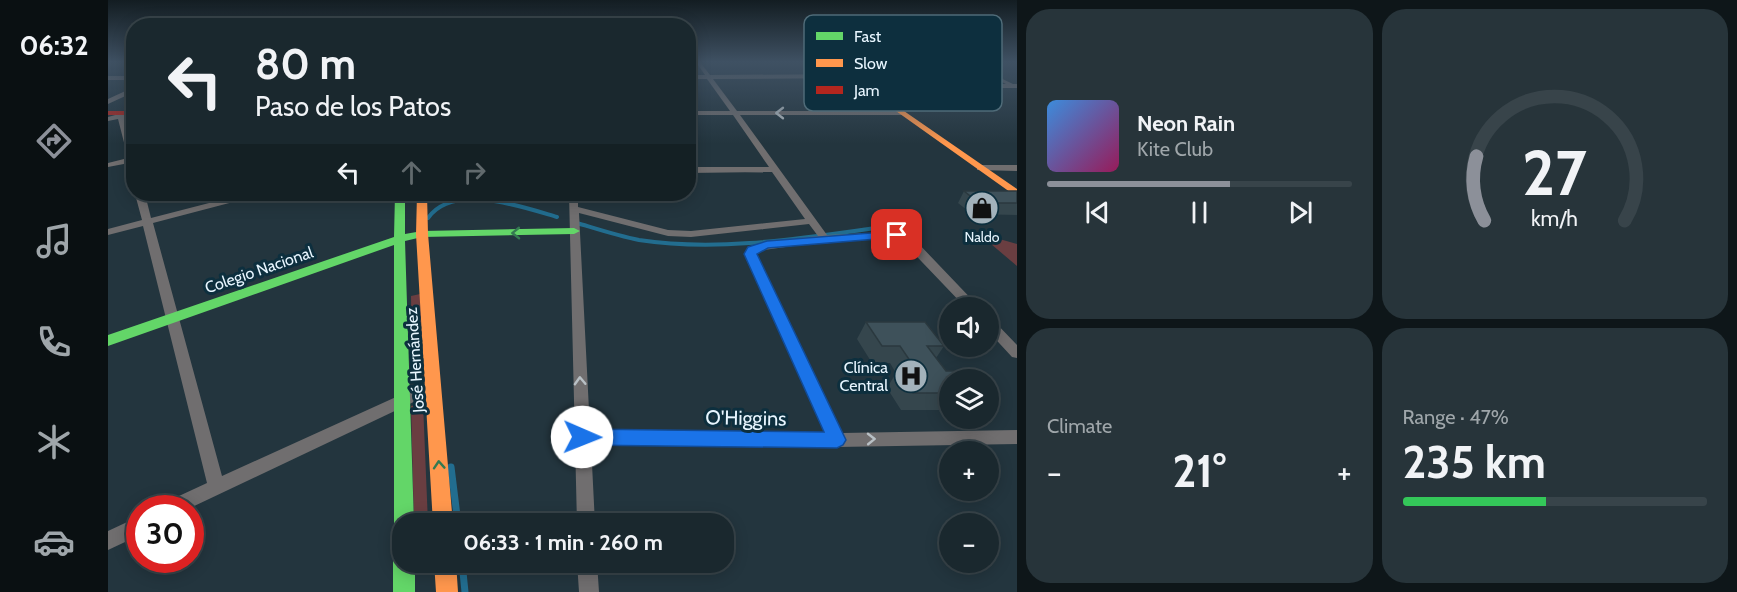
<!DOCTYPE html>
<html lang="en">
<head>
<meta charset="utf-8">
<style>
  body { margin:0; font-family:Cabin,sans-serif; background:#27343a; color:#f1f3f6; height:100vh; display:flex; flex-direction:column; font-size:22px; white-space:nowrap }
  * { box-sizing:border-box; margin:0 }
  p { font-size:20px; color:#9fa6aa }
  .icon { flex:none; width:33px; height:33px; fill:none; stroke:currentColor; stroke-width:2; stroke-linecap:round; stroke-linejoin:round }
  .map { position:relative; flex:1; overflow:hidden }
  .side { display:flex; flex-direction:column; gap:9px; padding:9px; background:#0e1619; width:720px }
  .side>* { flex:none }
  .hud { position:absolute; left:18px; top:18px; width:570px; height:183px; border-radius:24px; box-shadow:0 3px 15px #0003,0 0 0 2px #38444a; background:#1a282e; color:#f1f3f6; overflow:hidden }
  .fabs { position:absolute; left:831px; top:297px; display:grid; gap:12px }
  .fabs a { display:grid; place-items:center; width:60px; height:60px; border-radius:50%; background:#1a282e; box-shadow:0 3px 15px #0003,0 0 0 2px #38444a; font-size:30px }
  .speed { position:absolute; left:18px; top:495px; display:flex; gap:12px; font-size:30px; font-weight:700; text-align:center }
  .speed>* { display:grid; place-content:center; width:78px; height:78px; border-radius:50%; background:#1a282e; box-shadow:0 3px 15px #0003,0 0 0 2px #38444a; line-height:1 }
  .speed .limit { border:9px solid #d22; background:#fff; color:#111 }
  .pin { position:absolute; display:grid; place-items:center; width:51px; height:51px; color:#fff; margin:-26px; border-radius:12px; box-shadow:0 3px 9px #0006 }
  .me { position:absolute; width:66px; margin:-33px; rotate:91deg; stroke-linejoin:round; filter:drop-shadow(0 0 4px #0008) }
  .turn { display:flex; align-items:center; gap:21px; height:126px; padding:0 30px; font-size:27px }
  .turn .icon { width:78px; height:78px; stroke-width:2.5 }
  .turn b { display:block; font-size:42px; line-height:51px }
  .lanes { display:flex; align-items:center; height:57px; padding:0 30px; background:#0003; justify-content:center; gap:30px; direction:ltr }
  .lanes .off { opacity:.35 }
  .big { font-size:45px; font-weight:700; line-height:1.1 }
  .side .widget { flex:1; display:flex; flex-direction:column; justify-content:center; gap:9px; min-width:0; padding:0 21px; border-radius:24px; background:#27343a }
  .side .dial { align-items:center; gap:0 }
  .dial svg { height:156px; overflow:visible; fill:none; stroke:#38444a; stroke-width:7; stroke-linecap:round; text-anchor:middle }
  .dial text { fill:#f1f3f6; stroke:none }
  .song { display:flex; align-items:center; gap:18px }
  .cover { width:72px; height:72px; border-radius:9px; background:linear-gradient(135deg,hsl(210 70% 55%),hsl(330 70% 35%)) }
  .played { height:6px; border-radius:3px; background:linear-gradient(90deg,#8c9099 60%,#38444a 60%) }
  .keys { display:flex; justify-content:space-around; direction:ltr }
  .heat { display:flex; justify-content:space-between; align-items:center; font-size:33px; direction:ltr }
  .charge { height:9px; border-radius:4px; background:linear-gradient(90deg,#34c759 47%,#38444a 0) }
  .side .tiles { flex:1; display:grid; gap:9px; grid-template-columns:repeat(2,1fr) }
  .trip { position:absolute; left:284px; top:513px; width:342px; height:60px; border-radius:24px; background:#1a282e; box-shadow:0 3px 15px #0003,0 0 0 2px #38444a; font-weight:700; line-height:60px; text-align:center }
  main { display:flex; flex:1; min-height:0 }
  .tab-bar { display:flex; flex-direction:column; width:108px; justify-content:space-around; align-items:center; background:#0a1012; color:#9fa6aa }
  .tab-bar .icon { width:42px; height:42px }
  .tab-bar .active { color:#8c9099 }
  .tab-bar b { font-size:27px; color:#f1f3f6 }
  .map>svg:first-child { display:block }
  .green { fill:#6a3e41 }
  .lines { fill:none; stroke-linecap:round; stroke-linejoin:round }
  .stream-far1 { stroke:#226d8f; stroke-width:4 }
  .stream { stroke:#226d8f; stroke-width:7 }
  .street { fill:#706e6f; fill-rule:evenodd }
  .fast { fill:#63d668; fill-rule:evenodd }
  .slow { fill:#ff974d; fill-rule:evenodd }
  .jam { fill:#b3261e; fill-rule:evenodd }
  .wall { fill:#35464d }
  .building { fill:#3e515a; stroke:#2b393f; stroke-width:1.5 }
  .oneway { stroke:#b8c0c5 }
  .oneway2 { stroke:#347a51 }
  .route { fill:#1a73e8; stroke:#114b97; stroke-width:1.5 }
  .labels { text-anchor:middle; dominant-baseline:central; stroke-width:6; stroke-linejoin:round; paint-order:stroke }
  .far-poi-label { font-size:14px; fill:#e8f6ff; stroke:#0d2f3e }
  .street-label { font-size:16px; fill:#e8f6ff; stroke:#0d2f3e }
  .poi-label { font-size:16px; fill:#e8f6ff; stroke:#0d2f3e; text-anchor:end }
  .near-street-label { font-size:20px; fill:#e8f6ff; stroke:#0d2f3e }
  .key { fill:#0d2f3e; stroke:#4f6b78; stroke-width:1.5 }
  .key-label { font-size:16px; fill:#e8f6ff }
</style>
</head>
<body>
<main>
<nav class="tab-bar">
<b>06:32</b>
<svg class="icon active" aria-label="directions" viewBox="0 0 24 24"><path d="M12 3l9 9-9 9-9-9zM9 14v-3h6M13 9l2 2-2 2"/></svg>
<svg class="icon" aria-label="music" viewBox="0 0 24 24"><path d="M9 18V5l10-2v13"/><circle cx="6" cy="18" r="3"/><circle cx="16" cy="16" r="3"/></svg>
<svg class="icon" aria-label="phone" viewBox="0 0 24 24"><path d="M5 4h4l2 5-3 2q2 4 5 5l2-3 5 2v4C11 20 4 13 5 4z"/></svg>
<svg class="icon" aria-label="climate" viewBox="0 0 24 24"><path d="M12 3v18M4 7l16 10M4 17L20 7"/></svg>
<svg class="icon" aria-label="car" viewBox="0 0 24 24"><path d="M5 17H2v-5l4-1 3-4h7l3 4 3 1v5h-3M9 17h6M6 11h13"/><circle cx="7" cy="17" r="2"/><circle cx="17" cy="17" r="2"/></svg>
</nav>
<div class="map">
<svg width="909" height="592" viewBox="0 0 909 592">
  <rect width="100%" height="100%" fill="#23353e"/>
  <path class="green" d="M870,233L909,244V266Z
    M312,294L315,376L304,378L303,296Z
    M315,403L320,523H306L303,406Z"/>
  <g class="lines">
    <path class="stream-far1" d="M320,218C345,182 415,207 449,217
      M469,223C489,229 510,236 531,240C616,253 706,236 790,225"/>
    <path class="stream" d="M343,467L350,524
      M354,562L357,592"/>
    <path class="street" d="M588,62H592L602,75L742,74L745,76L742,78L605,79L629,111H793L796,113L793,115H632L719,235L784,232L799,234L808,241L872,308H858L792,239L721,241L649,251L648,259L734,433L909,430V444L729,447L483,444L487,524H469L461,194H470V207L560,230L583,231L697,219L664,172L580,173V167H661L625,115H580V111H622L599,79H580V75H597ZM471,213L560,236L583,237L701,224L710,236L673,240L640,247L638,259L718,433L482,430Z
      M853,62H859L905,84H909V88H757L754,86L757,84H898Z
      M0,76H26V80H0Z
      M26,87V92L0,104V99Z
      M26,107V112L17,117L26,149V168H23L21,163L0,167V163L20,158L10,119L0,121V117L11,114Z
      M872,165H909V171L869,170V166Z
      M27,194H37L43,218L136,194H150L148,196L45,223L114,476L321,382L326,380L331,382L333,386L331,390L82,508H55L58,502L99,483L35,226L0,235V229L34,220Z
      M880,319L885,320L909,345V358L904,357L880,331Z
      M32,516V535L0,550V531Z
      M469,562H489L491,592H471Z"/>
    <path class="fast" d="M287,194H297V234L314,231L466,228L472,231L466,234L314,237L297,241L306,524H294V533L289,531L286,524V245L0,346V335L286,237Z
      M294,552V562H307V592H285V562L288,554Z"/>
    <path class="slow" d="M719,62H725L909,189V197Z
      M309,194H319L320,234L345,524H325L308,234Z
      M326,562H348L350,592H328Z"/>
    <path class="jam" d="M0,111H26V115H0Z"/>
  </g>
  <path class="wall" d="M856,191H909V215L864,214L850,203Z
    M758,322L836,346L828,358L842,380V410H793L779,388L788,373L782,363H764L749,339Z"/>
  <path class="building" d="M856,191H909V203H871Z
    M758,322H817L836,346H819L838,371H856L863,380H842V393H805L790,371H809L792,346H774Z"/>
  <defs><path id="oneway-chevron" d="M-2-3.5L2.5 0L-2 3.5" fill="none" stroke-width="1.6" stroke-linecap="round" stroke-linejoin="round" transform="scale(1.5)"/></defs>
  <g class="oneway">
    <use href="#oneway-chevron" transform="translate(672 113) rotate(-180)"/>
    <use href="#oneway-chevron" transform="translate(472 381) rotate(-92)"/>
    <use href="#oneway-chevron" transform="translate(763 439) rotate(-1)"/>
  </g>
  <g class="oneway2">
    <use href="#oneway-chevron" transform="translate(408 233) rotate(179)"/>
    <use href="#oneway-chevron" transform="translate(331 465) rotate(-94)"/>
  </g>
  <linearGradient id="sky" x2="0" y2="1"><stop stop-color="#131d22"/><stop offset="0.43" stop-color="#3f5163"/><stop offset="1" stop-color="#3f5163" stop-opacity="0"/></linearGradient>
  <rect width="909" height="144" fill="url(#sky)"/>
  <path class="route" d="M789,231L794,235L793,237L660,248L649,254L738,440L735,445L729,448L474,445L467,442L465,437L467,431L474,429L716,432L636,254L640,247L659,241Z"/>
  <defs>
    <symbol id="shop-disc" viewBox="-11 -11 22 22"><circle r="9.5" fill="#a3b2bb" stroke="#0d2f3e"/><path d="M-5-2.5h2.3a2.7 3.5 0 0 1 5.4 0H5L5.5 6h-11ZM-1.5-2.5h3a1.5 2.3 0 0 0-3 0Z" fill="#111"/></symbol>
    <symbol id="hospital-disc" viewBox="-11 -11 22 22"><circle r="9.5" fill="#a3b2bb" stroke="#0d2f3e"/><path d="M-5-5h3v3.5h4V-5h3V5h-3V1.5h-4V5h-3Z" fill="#111"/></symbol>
  </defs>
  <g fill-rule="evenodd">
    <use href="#shop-disc" x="855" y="189" width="38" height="38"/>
    <use href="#hospital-disc" x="784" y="357" width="38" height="38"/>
  </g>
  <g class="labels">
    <g class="far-poi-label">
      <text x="874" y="237">Naldo</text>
    </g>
    <g class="street-label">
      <text transform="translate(151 270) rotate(-19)">Colegio Nacional</text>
      <text transform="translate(307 360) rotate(-94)">José Hernández</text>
    </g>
    <g class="poi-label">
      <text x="780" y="367">Clínica<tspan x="780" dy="18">Central</tspan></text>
    </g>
    <g class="near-street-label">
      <text transform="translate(638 418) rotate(1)">O'Higgins</text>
    </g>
  </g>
  <rect x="696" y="15" width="198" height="96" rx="9" class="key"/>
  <rect x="708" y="32" width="27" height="8" fill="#63d668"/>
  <rect x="708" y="59" width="27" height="8" fill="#ff974d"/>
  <rect x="708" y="86" width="27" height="8" fill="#b3261e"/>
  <g class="key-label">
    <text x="746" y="42">Fast</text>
    <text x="746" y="69">Slow</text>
    <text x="746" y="96">Jam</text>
  </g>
</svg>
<div class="fabs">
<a><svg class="icon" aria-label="sound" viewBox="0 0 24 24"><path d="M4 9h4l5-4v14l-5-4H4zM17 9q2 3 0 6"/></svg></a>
<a><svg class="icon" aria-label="layers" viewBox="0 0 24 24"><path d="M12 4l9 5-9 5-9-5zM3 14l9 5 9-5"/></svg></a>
<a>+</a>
<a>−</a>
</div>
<div class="speed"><div class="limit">30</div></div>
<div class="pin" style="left:789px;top:235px;background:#d93025"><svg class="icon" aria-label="arrive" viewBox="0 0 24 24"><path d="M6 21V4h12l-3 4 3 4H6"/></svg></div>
<svg class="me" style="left:474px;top:437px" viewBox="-20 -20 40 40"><circle r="19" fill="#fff"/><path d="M0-13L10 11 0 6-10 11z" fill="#1a73e8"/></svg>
<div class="trip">06:33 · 1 min · 260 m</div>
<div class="hud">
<div class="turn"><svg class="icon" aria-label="left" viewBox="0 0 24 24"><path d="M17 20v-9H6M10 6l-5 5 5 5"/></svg><div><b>80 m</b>Paso de los Patos</div></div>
<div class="lanes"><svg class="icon" aria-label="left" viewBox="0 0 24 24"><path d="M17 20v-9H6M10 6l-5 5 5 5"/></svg><svg class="icon off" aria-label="ahead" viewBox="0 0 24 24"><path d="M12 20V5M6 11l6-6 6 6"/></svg><svg class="icon off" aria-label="right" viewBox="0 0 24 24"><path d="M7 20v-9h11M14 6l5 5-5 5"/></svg></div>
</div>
</div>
<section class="side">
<div class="tiles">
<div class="widget">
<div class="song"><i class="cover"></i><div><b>Neon Rain</b><p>Kite Club</p></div></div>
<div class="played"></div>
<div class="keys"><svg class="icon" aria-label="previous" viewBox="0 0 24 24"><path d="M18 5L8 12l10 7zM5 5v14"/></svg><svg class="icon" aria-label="pause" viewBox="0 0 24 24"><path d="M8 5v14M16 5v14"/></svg><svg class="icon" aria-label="next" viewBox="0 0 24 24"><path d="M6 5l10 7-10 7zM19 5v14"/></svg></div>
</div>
<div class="widget dial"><svg viewBox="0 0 100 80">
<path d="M14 69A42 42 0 1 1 86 69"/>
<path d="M14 69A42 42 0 0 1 10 36" stroke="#8c9099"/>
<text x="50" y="56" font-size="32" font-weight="700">27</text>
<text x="50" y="72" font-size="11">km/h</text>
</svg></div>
<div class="widget"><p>Climate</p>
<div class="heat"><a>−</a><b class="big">21°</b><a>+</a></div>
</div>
<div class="widget"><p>Range · 47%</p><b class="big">235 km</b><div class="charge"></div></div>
</div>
</section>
</main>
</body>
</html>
